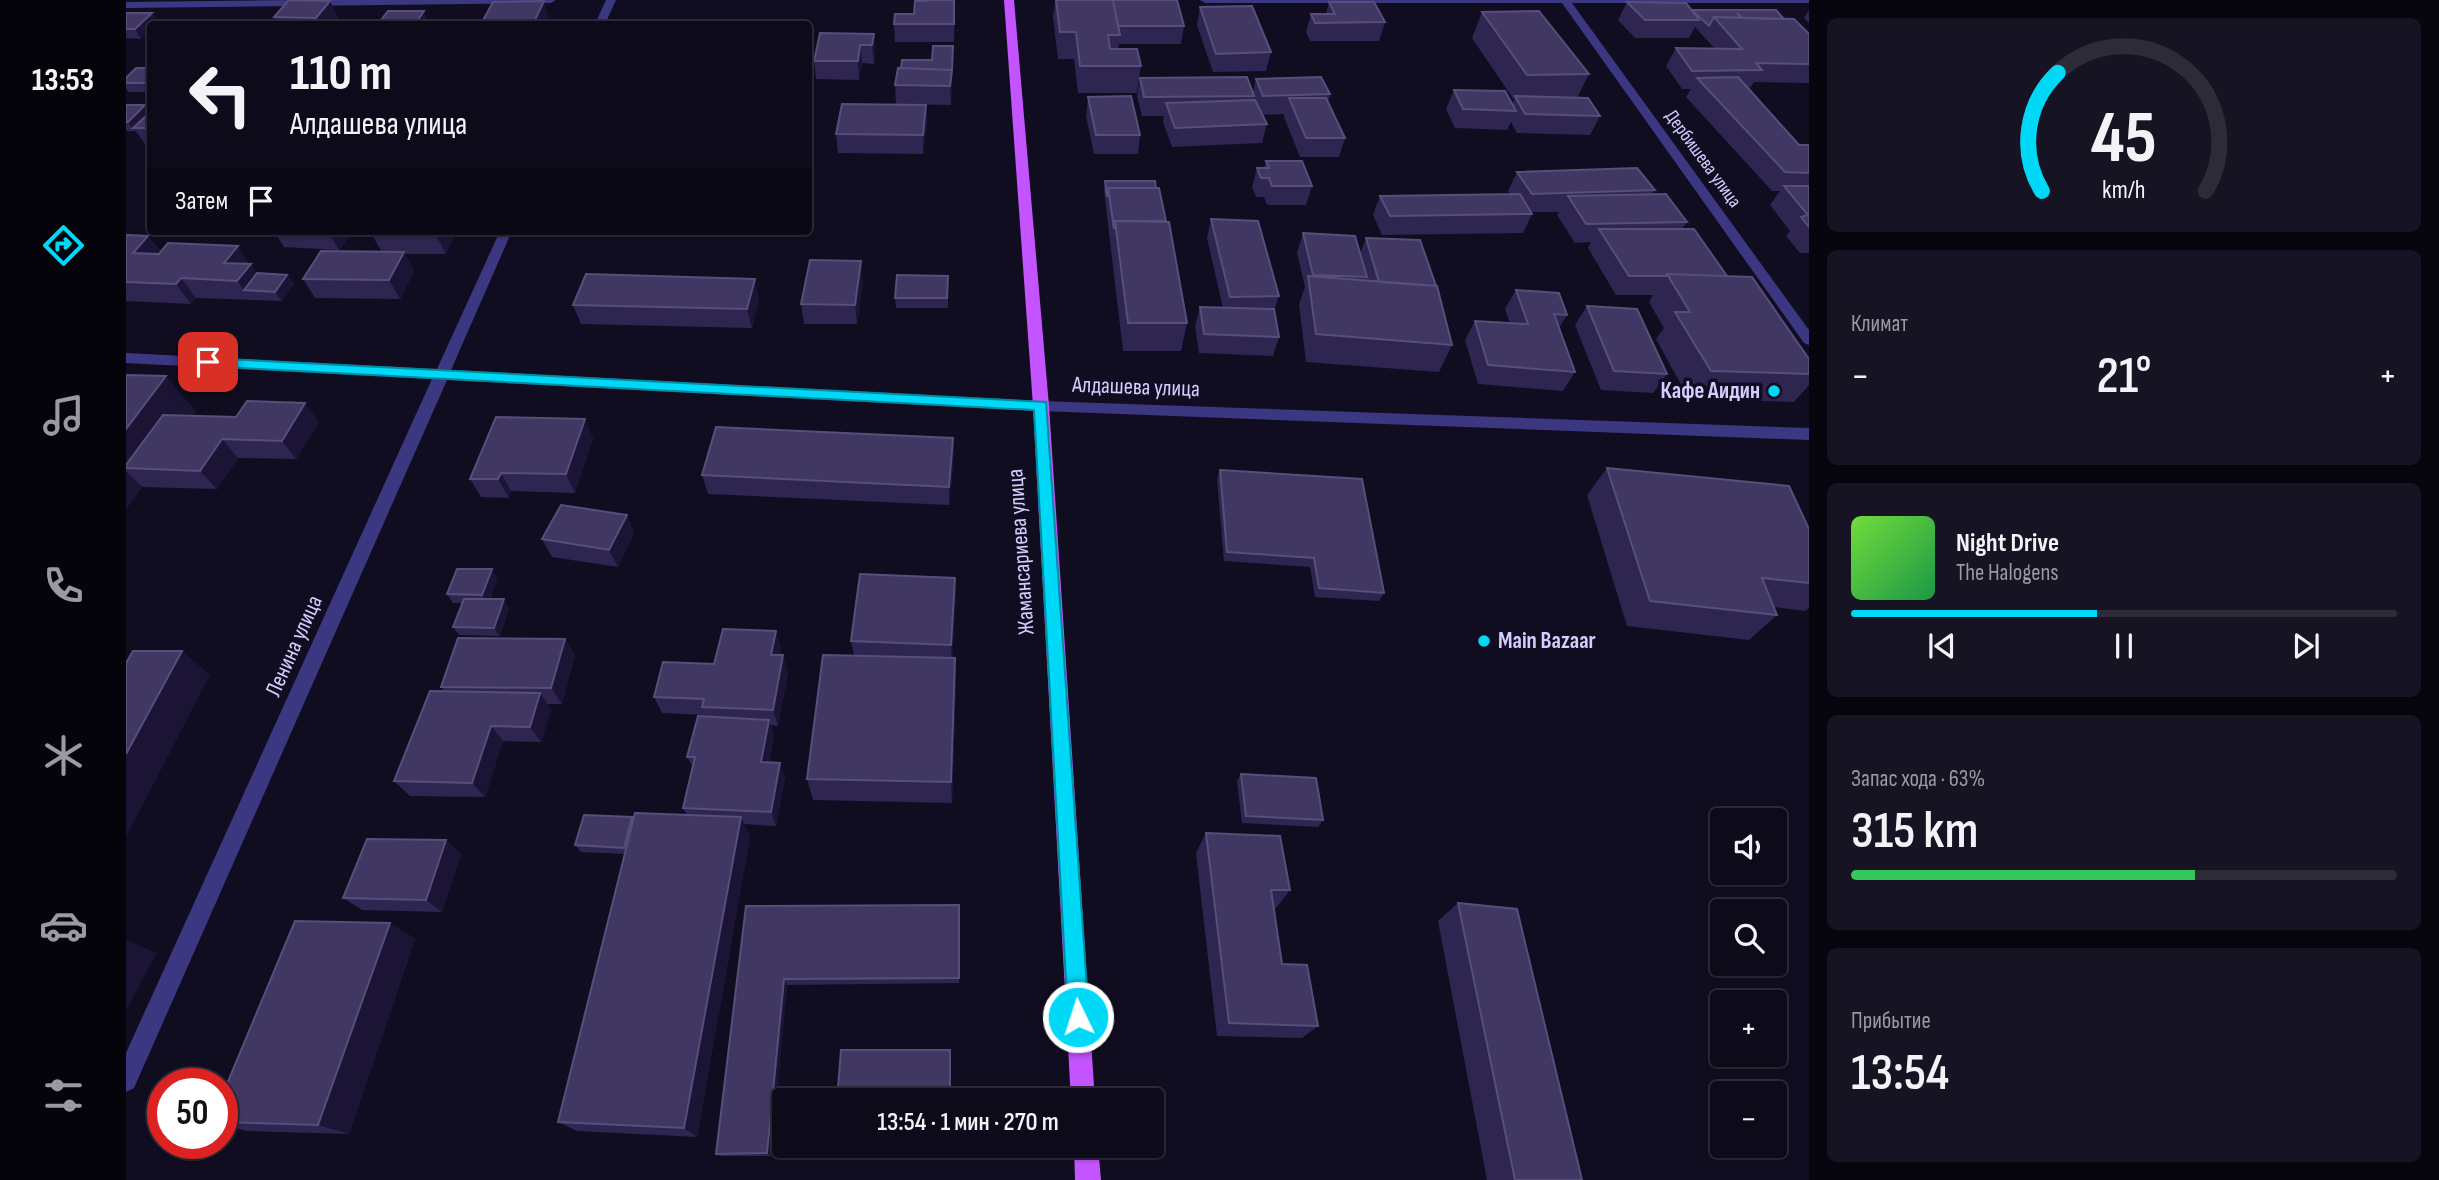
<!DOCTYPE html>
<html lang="ru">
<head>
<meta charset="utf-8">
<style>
  body { margin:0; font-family:"Sofia Sans Condensed",sans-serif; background:#161322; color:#f1f3f6; height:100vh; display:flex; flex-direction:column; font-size:26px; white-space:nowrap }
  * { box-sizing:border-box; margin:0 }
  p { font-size:23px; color:#9a9aa2 }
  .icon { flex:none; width:38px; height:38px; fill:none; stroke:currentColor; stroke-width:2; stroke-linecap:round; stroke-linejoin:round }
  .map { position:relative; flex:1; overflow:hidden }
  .side { display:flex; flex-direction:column; gap:18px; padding:18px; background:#07060e; width:630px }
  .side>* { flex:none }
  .top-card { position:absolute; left:21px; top:21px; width:665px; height:214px; border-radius:7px; box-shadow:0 2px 5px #0004,0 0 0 2px #2d2b38; background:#0d0a19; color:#f1f3f6; overflow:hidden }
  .controls { position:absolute; left:1584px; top:808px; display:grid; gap:14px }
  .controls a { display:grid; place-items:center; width:77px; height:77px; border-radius:7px; background:#0d0a19; box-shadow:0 2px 5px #0004,0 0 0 2px #2d2b38; font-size:35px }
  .speed { position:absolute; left:21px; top:1068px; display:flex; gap:14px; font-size:35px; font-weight:700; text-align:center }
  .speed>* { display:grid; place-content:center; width:91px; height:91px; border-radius:50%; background:#0d0a19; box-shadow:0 2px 5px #0004,0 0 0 2px #2d2b38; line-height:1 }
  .speed .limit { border:10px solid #d22; background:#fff; color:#111 }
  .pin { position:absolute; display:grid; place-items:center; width:60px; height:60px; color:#fff; margin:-30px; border-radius:14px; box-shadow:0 4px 10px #0006 }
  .me { position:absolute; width:77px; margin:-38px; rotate:356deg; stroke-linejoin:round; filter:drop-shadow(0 0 5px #0008) }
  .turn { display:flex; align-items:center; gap:24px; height:147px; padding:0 28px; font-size:32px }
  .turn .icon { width:91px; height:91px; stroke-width:2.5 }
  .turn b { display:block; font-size:49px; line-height:60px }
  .then { display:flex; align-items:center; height:66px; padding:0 28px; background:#0003; gap:14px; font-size:26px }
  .big { font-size:52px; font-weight:600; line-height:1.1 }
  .side .card { flex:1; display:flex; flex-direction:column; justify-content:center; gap:10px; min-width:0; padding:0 24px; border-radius:10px; background:#161322 }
  .side .dial { align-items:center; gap:0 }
  .dial svg { height:182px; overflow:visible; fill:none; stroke:#2d2b38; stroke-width:7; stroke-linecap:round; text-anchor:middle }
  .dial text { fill:#f1f3f6; stroke:none }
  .song { display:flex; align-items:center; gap:21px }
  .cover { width:84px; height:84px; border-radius:10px; background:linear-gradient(135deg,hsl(100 70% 55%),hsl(140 70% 35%)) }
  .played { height:7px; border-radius:4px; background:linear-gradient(90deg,#00d8f8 45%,#2d2b38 45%) }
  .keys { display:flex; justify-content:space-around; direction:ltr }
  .heat { display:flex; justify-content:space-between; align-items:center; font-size:38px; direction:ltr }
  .charge { height:10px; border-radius:5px; background:linear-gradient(90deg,#34c759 63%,#2d2b38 0) }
  .trip { position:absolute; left:646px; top:1088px; width:392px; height:70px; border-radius:7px; background:#0d0a19; box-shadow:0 2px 5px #0004,0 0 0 2px #2d2b38; font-weight:600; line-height:70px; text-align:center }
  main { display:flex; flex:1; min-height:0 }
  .dock { display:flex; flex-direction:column; width:126px; justify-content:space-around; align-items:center; background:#05040a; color:#9a9aa2 }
  .dock .icon { width:49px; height:49px }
  .dock .on { color:#00d8f8 }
  .dock b { font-size:32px; color:#f1f3f6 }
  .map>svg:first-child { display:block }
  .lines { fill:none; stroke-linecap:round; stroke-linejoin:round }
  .minor { fill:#3b3781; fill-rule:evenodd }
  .major { fill:#c454ff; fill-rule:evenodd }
  .wall { fill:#2e2550 }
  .shaded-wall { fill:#1b1435 }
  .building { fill:#403763; stroke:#574e7b; stroke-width:2 }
  .route { fill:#00d8f8; stroke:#008ca1; stroke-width:2 }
  .poi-dot { fill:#00d8f8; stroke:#110d21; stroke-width:2.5 }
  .labels { text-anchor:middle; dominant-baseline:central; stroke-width:7; stroke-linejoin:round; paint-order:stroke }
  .far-street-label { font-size:19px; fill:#d4cdff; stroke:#110d21 }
  .street-label { font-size:23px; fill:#d4cdff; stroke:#110d21 }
  .poi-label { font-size:23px; font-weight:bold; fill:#d4cdff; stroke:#110d21; text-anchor:end }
</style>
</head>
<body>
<main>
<nav class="dock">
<b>13:53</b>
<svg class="icon on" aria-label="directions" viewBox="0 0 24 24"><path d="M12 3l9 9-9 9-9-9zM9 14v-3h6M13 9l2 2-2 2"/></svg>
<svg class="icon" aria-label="music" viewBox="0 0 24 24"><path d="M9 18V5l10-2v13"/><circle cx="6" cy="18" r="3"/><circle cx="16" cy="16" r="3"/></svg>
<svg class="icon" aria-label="phone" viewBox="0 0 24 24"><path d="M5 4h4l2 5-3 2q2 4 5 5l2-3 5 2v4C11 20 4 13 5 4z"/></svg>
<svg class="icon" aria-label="climate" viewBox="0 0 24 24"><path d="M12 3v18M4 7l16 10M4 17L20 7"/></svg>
<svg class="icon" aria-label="car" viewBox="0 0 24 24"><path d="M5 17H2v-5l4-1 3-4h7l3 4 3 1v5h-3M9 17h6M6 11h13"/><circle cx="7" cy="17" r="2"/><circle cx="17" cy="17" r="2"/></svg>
<svg class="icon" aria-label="filters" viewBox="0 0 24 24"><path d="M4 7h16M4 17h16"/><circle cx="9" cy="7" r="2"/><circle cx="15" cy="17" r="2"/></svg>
</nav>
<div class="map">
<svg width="1683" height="1180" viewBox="0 0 1683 1180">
  <rect width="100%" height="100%" fill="#110d21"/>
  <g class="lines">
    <path class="minor" d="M170,0H430L425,3L0,8V2Z
      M480,0H490L479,24H469Z
      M1074,0H1683V3H1446L1683,330V345L1678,343L1436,3H1079Z
      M374,231H386L325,370L915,401L1683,428V440L915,411L321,380L8,1088L0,1092V1053L306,379L0,363V353L311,369Z"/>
    <path class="major" d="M878,0H888L923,406L969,1101H945L907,406Z
      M948,1146H972L975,1180H949Z"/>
  </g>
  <path class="wall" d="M163,0L213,19L208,24H152L148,17Z
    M829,0L828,42H769L768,24L788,14Z
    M929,0H1051L1058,26L1055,44H993L992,49L1015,66L1011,93H952L948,59H932L927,17Z
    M1203,2L1259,22L1253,41H1184L1180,32L1185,14H1200Z
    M1501,2L1566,10L1658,19L1683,34V83L1628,82L1624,88H1622L1673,145H1683V253H1674L1660,236L1664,231L1644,205L1654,191H1646L1560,97L1565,89H1556L1540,66L1550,48L1589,49L1569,27L1563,38H1509L1492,20Z
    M1074,7L1145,52L1140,71L1087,72L1071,25Z
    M1683,10V23L1678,18Z
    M1356,12L1463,74L1451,98L1474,116L1464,135L1391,133L1385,122L1381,130L1329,128L1320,109L1328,90L1386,104L1388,100L1346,38Z
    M0,13H26L32,23L24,24V30L15,39L0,38Z
    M748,34L749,52L748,64L736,63L733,80L690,79L688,61Z
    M827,46L825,105L770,104L769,85L775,68L806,60Z
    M24,68V92H2L0,88V78Z
    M1014,78L1127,91L1130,79L1204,94L1202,102L1219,138L1213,157H1174L1158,117V114L1136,115L1141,124L1136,143L1046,147L1037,122L1038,116H1016L1011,96Z
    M962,97L1014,135L1012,154H968L960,116Z
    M0,105L24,112V147H21L10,131H0Z
    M800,105L801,124L797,154L712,153L710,134Z
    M1140,161L1186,186L1180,205H1141L1138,197H1130L1126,187L1131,168H1138Z
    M1391,172L1529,190L1526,194L1561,222L1556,229L1683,359V385L1668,402L1563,399L1530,339L1538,328L1523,302L1527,295H1490L1462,248L1465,242L1449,243L1431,215L1433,212H1405L1406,214L1397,233L1256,235L1247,215L1254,196L1384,194L1382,191Z
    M979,181L1040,221L1061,323L1055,351H997L980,207L978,190Z
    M1085,219L1153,296L1148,311L1153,337L1147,356L1073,353L1069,326L1074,307L1097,308L1081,238Z
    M148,231H227L213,250L158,247Z
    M249,231H331L320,254H279L288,271L274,299L189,298L177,279L256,252L246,235Z
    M1177,233L1234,254L1240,238L1326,345L1313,372L1180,362L1173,304L1179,287L1171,253Z
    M0,235L22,236L35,252L124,264L131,273L161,275L168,284L156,301L70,298L65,304L0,301Z
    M737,281L731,324H678L675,304Z
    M822,285V308H770L769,298Z
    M1390,290L1441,315L1433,328L1449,372L1437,391L1352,384L1339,340L1349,321L1384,323L1379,309Z
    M633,298L626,328L455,324L447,305Z
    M1461,306L1541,374L1527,393L1475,390L1449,325Z
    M0,375L70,411L66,416L193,422L170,459L112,458L91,489L16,487L0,509Z
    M467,438L449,493L385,491L383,498L355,497L344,479Z
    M827,438L828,456L823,505L582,494L576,475Z
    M1481,468L1683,529V608L1679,611L1648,607L1651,615L1623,640L1501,626L1461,495Z
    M1094,470L1258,593L1253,601L1189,597L1184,567L1098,561L1091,479Z
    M501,515L508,533L492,567L426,557L416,539Z
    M371,578L364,599L383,608L374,636L333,635L327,627L336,603H327L321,594Z
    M830,595L826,658H829L830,681L826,803L687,800L681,779L728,655L725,641Z
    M439,639L449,655L436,704H421L425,709L415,742L377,741L359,797L284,796L268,781L318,691L315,687Z
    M655,647L653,655L662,672L652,726L645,725L648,736L643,762L659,777L650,826L618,824L624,836L571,1137L451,1131L432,1122L499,854L455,852L449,845L507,820L561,815L557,808L567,767L561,757L580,717L579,715L536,713L528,697L588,664Z
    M1115,774L1197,820L1192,827L1116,823L1111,781Z
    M1080,833L1164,890L1150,908H1147L1156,964L1192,1026L1176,1038L1091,1036L1070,853Z
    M320,840L335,854L316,912L236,910L217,898Z
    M1332,903L1456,1180H1361L1312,921Z
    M833,905V983L661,985L645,1156H594L590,1154L620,906Z
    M264,923L289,939L223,1134L121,1131L96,1125V1096Z
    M710,1146H824V1149L713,1151Z"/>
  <path class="shaded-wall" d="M204,1L213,19L208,24H194L190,18Z
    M418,1L423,19L421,24H407Z
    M298,11L302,21L299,24H289Z
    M26,13L32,23L30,24H24V30L15,39L9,29Z
    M748,34L749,52L748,64L746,45Z
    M734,45L736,63L733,80L732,61Z
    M826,70V88L825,105L824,86Z
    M19,105L24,113L7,128L9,132L2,122Z
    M800,105L801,124L797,154V135Z
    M202,231H227L213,250Z
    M312,231H331L320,254L310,235Z
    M22,236L37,255L7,253Z
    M112,246L124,265L125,264L138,283L118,290L98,263Z
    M278,252L288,271L274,299L263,280Z
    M735,261L737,281L731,324L729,305Z
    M161,275L168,284L156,301L149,292Z
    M55,278L70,298L65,304L50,284Z
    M629,279L633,298L626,328L621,309Z
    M40,376L70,411L28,469L0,468V429Z
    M179,403L193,422L170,459L156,441Z
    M459,419L467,438L449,493L440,474Z
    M827,438L828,456L823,505V487Z
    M96,439L112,458L91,489L74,471Z
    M0,471L16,487L0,509Z
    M375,473L385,491L383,498L372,479Z
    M501,515L508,533L492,567L483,550Z
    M366,569L371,578L362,604L356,595Z
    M829,578L830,595L826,662L825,645Z
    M378,599L383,608L374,636L368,628Z
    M650,631L655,647L650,671L645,655Z
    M439,639L449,655L436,704L425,688Z
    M56,651L84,675L0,837V754Z
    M657,655L662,672L652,726L647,710Z
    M829,658L830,681L826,803L825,782Z
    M414,693L425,709L415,742L404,727Z
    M643,720L648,736L641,776L635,762Z
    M365,726L377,741L359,797L346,783Z
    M654,763L659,777L650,826L645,812Z
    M506,817L511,824L503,855L498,848Z
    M615,817L624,836L571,1137L558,1128Z
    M320,840L335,854L316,912L300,900Z
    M264,923L289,939L223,1134L192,1125Z
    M0,940L31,953L0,1010Z
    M658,979L661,985L645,1156L641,1153Z"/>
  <path class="building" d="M163,0L204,1L190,18L148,17Z
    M800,0H828V24H768L769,14H788L789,1H800Z
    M930,0H987L994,35H982L984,49H1011L1015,66H954L950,32H934Z
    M987,0H1051L1058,26H992Z
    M418,1L407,24H355L367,2Z
    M1203,2H1248L1259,22L1189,23L1185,14H1209Z
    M1501,2L1560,3L1573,20H1519Z
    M1126,6L1145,52L1090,54L1074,7Z
    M1566,10H1650L1658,19L1617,18L1611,13L1615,18L1588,17L1583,26Z
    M262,11H298L289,24H252Z
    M1413,11L1463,74L1401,75L1356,12Z
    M0,13H26L9,29H0Z
    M1588,17L1668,19L1683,34V64L1630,63L1636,70L1566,71L1550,48L1616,49Z
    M694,33L748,34L746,45H734L732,61H688Z
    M807,46H827L826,70L775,68L776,60H806Z
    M10,68H24V83H0V78Z
    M772,68L826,70L824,86L769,85Z
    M1121,77L1128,96L1018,97L1014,78Z
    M1195,77L1204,94L1137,96L1130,79Z
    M1612,77L1673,145H1683V173L1659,172L1571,78Z
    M1328,90L1379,91L1390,111L1337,109Z
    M1005,96L1014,135H970L962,97Z
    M1389,96L1462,98L1474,116L1399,114Z
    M1163,98H1200L1219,138H1180Z
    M1129,100L1141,124L1049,128L1040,103Z
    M716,104L800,105L797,135L710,134Z
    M0,105H19L2,122H0Z
    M24,112V128H7Z
    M1140,161H1176L1186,186H1146L1143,178H1135L1131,168H1143Z
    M1511,168L1529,190L1406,194L1391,172Z
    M979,181H1029L1030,188H982L981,197Z
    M1658,186H1683V227L1675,217L1682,215Z
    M982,188H1033L1040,221H989L988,229Z
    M1394,194L1406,214L1264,216L1254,196Z
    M1540,194L1561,222L1460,224L1442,196Z
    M1085,219L1132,221L1153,296L1104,297Z
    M989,221L1043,222L1061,323H1002Z
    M1473,229H1568L1601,276L1541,274L1540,276H1503Z
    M249,231H312L310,235H246Z
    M1177,233L1229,236L1241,277L1187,275Z
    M0,235L22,236L7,253L33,254L42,243L112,246L98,263L125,264L111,281L55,278L50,284L0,282Z
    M1240,238L1294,240L1310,286L1253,282Z
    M195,251L278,252L263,280L177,279Z
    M684,260L735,261L729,305L675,304Z
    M131,273L161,275L149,292L118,290Z
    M460,274L629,279L621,309L447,305Z
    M1541,274L1626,277L1683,359V374L1585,371L1549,312H1564Z
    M771,275L822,276L821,298H769Z
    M1182,276L1311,286L1326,345L1190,334Z
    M1390,290L1433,293L1441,315L1428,314L1449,372L1362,365L1349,321L1402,324Z
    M1461,306L1511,309L1541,374L1488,371Z
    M1074,307L1148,309L1153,337L1078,334Z
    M0,375L40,376L0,429Z
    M121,401L179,403L156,441L96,439L74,471L0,468V465L37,415L110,417Z
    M370,417L459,419L440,474L375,473L372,479H344Z
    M590,427L827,438L823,487L576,475Z
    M1481,468L1663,486L1683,529V583L1636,578L1651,615L1524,601Z
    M1094,470L1236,479L1258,593L1193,588L1188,558L1101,552Z
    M435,505L501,515L483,550L416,539Z
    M331,569H366L356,595L321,594Z
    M734,574L829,578L825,645L725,641Z
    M338,599H378L368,628L327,627Z
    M597,629L650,631L645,655H657L647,710L576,707L578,699L528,697L537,662L588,664Z
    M332,638L439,639L425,688L315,687Z
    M7,651H56L0,754V663Z
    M697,655L829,658L825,782L681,779Z
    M304,691L414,693L404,727L365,726L346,783L268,781Z
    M572,716L643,720L635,762L654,763L645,812L557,808L569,757H561Z
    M1115,774L1190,778L1197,820L1120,816Z
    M509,813L615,817L558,1128L432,1122Z
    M458,815L506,817L498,848L449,845Z
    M1080,833L1154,836L1164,890H1145L1156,964L1181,965L1192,1026L1103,1023Z
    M241,839L320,840L300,900L217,898Z
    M1332,903L1391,909L1456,1180H1389Z
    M833,905V978L658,979L641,1153L590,1154L620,906Z
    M169,921L264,923L192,1125L96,1122V1096Z
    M715,1050H824V1101H711Z"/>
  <path class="route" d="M82,358L920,402L963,1017L960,1025L952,1028L945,1025L942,1017L908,410L77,366V359Z"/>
  <g class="poi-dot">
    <circle cx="1648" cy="391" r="7"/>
    <circle cx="1358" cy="641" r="7"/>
  </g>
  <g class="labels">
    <g class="far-street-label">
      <text transform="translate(1577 159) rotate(54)">Дербишева улица</text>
    </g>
    <g class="street-label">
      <text transform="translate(1010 387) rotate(2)">Алдашева улица</text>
      <text transform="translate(895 552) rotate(-94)">Жамансариева улица</text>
      <text transform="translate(168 646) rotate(-66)">Ленина улица</text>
    </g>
    <g class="poi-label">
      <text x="1634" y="391">Кафе Аидин</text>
      <text x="1372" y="641" text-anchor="start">Main Bazaar</text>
    </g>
  </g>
</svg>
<div class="controls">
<a><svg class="icon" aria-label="sound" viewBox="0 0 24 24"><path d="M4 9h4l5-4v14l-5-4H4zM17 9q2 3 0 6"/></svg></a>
<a><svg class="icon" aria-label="search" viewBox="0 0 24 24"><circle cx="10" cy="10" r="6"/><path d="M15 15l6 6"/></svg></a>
<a>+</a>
<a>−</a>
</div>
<div class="speed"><div class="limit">50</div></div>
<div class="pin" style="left:82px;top:362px;background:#d93025"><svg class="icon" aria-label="arrive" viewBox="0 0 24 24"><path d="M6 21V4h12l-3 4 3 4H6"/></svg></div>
<svg class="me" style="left:952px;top:1017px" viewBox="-20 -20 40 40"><circle r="17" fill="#00d8f8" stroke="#fff" stroke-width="3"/><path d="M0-11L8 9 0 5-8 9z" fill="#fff"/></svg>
<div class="trip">13:54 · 1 мин · 270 m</div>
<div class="top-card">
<div class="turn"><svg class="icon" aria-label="left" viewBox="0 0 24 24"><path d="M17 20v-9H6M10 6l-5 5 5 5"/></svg><div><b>110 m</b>Алдашева улица</div></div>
<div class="then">Затем<svg class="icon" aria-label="arrive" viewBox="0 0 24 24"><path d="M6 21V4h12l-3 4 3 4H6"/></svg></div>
</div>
</div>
<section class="side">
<div class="card dial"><svg viewBox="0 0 100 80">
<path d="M14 69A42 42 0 1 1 86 69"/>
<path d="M14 69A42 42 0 0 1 21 17" stroke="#00d8f8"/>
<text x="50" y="56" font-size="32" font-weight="700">45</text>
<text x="50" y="72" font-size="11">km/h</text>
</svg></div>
<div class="card"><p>Климат</p>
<div class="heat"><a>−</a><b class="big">21°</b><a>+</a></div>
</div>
<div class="card">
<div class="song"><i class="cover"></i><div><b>Night Drive</b><p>The Halogens</p></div></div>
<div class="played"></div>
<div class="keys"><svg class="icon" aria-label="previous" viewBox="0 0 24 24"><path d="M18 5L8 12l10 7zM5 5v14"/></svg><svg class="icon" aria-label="pause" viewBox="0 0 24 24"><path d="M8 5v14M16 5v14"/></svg><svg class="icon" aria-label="next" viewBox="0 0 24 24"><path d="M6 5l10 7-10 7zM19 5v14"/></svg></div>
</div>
<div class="card"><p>Запас хода · 63%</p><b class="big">315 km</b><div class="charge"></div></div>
<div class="card"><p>Прибытие</p><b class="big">13:54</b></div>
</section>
</main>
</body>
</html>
